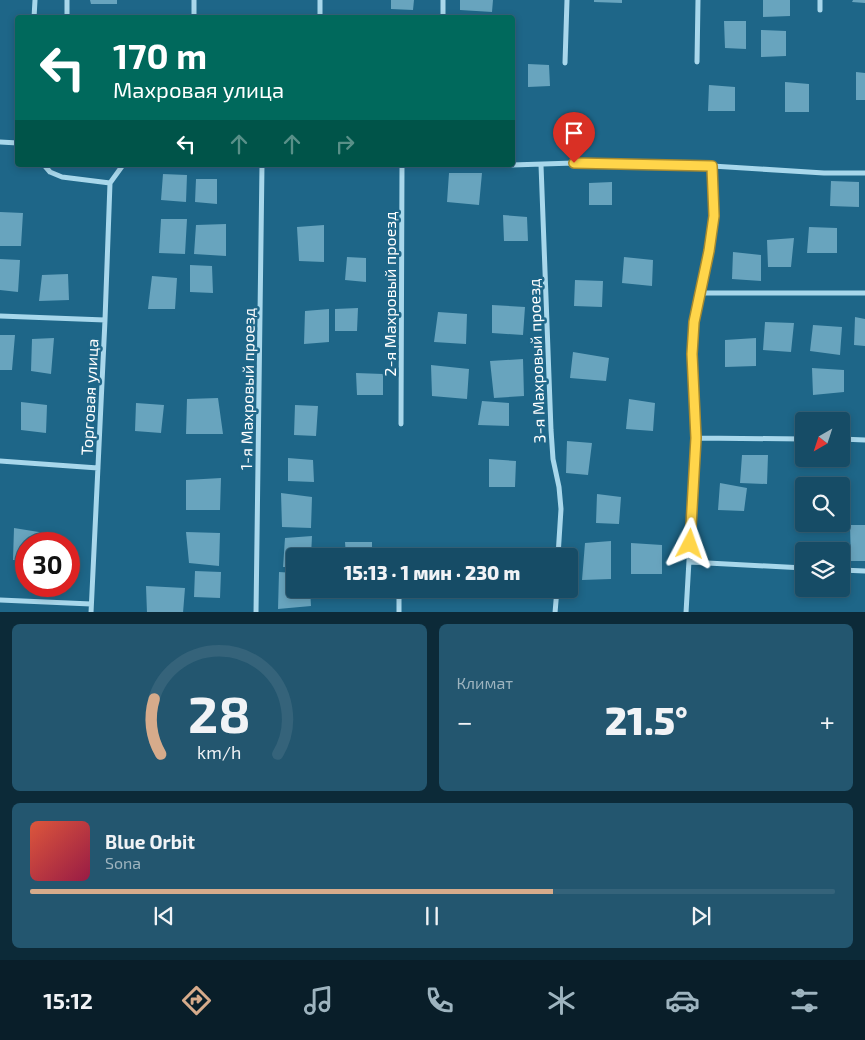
<!DOCTYPE html>
<html lang="ru">
<head>
<meta charset="utf-8">
<style>
  body { margin:0; font-family:"Exo 2",sans-serif; background:#23566f; color:#f1f3f6; height:100vh; display:flex; flex-direction:column; font-size:19px; white-space:nowrap }
  * { box-sizing:border-box; margin:0 }
  p { font-size:16px; color:#9eb4bf }
  .icon { flex:none; width:28px; height:28px; fill:none; stroke:currentColor; stroke-width:2; stroke-linecap:round; stroke-linejoin:round }
  .map { position:relative; height:612px; overflow:hidden }
  .panel { display:flex; flex-direction:column; gap:12px; padding:12px; background:#0c2a38; flex:1 }
  .panel>* { flex:none }
  .guide { position:absolute; left:15px; top:15px; width:500px; height:152px; border-radius:5px; box-shadow:0 2px 8px #0003,0 0 0 1px #35637a; background:#00695c; color:#fff; overflow:hidden }
  .needle { width:32px; rotate:219deg }
  .tools { position:absolute; left:795px; top:412px; display:grid; gap:10px }
  .tools a { display:grid; place-items:center; width:55px; height:55px; border-radius:5px; background:#164c66; box-shadow:0 2px 8px #0003,0 0 0 1px #35637a; font-size:25px }
  .speed { position:absolute; left:15px; top:532px; display:flex; gap:10px; font-size:25px; font-weight:700; text-align:center }
  .speed>* { display:grid; place-content:center; width:65px; height:65px; border-radius:50%; background:#164c66; box-shadow:0 2px 8px #0003,0 0 0 1px #35637a; line-height:1 }
  .speed .limit { border:8px solid #d22; background:#fff; color:#111 }
  .pin { position:absolute; display:grid; place-items:center; width:42px; height:42px; color:#fff; margin:-51px -21px; border-radius:50% 50% 50% 0; rotate:-45deg; box-shadow:0 0 5px #0007 }
  .pin .icon { rotate:45deg }
  .me { position:absolute; width:55px; margin:-28px; rotate:4deg; stroke-linejoin:round; filter:drop-shadow(0 0 4px #0008) }
  .turn { display:flex; align-items:center; gap:18px; height:105px; padding:0 15px; font-size:22px }
  .turn .icon { width:65px; height:65px; stroke-width:2.5 }
  .turn b { display:block; font-size:35px; line-height:42px }
  .lanes { display:flex; align-items:center; height:48px; padding:0 15px; background:#0003; justify-content:center; gap:25px; direction:ltr }
  .lanes .off { opacity:.35 }
  .big { font-size:38px; font-weight:800; line-height:1.1 }
  .panel .card { flex:1; display:flex; flex-direction:column; justify-content:center; gap:8px; min-width:0; padding:0 18px; border-radius:8px; background:#23566f }
  .panel .dial { align-items:center; gap:0 }
  .dial svg { height:130px; overflow:visible; fill:none; stroke:#35637a; stroke-width:7; stroke-linecap:round; text-anchor:middle }
  .dial text { fill:#f1f3f6; stroke:none }
  .song { display:flex; align-items:center; gap:15px }
  .cover { width:60px; height:60px; border-radius:8px; background:linear-gradient(135deg,hsl(10 70% 55%),hsl(340 70% 35%)) }
  .played { height:5px; border-radius:2px; background:linear-gradient(90deg,#d6ab8b 65%,#35637a 65%) }
  .keys { display:flex; justify-content:space-around; direction:ltr }
  .heat { display:flex; justify-content:space-between; align-items:center; font-size:28px; direction:ltr }
  .panel .tiles { flex:1; display:grid; gap:12px; grid-template-columns:1fr 1fr }
  .card:last-child { grid-column:span 2 }
  .trip { position:absolute; left:286px; top:548px; width:292px; height:50px; border-radius:5px; background:#164c66; box-shadow:0 2px 8px #0003,0 0 0 1px #35637a; font-weight:800; line-height:50px; text-align:center }
  .menu { display:flex; height:80px; justify-content:space-around; align-items:center; background:#091e29; color:#9eb4bf }
  .menu .icon { width:35px; height:35px }
  .menu .on { color:#d6ab8b }
  .menu b { font-size:22px; color:#f1f3f6 }
  .map>svg:first-child { display:block }
  .building { fill:#68a4be }
  .lines { fill:none; stroke-linecap:round; stroke-linejoin:round }
  .street { stroke:#a8d7eb; stroke-width:5 }
  .route-casing { stroke:#a68a30; stroke-width:12 }
  .route { stroke:#ffd54a; stroke-width:9 }
  .labels { text-anchor:middle; dominant-baseline:central; stroke-width:5; stroke-linejoin:round; paint-order:stroke }
  .street-label { font-size:16px; fill:#fff; stroke:#1e6688 }
</style>
</head>
<body>
<div class="map">
<svg width="865" height="613" viewBox="0 0 865 613">
  <rect width="100%" height="100%" fill="#1e6688"/>
  <path class="building" d="M90,0H117V4H91Z
    M391,0H414L413,10L391,9Z
    M460,0H493L492,12L460,10Z
    M594,0H622V3L594,2Z
    M763,0H790V16L763,17Z
    M853,0H865V3L852,2Z
    M724,21H746V49L725,48Z
    M761,30L786,31V56L761,57Z
    M528,64L549,65L550,86L528,87Z
    M856,72L865,73V100H856Z
    M785,82L809,84V112H785Z
    M709,85L735,87V111H708Z
    M449,173H482L479,205L447,202Z
    M163,174L187,175L186,202L161,200Z
    M196,179H217V204L195,202Z
    M831,181L859,182V207L830,206Z
    M612,182V205H589V183Z
    M0,212L23,213L21,246H0Z
    M503,215L527,217L528,241H504Z
    M161,219H187L185,254L159,253Z
    M226,224V256L194,254L196,225Z
    M324,225V262L299,261L297,227Z
    M809,227L837,228V253H807Z
    M794,238L791,267H768L767,240Z
    M733,252L761,255V281L732,279Z
    M347,257L366,258V282L345,280Z
    M624,257L653,260L652,286L622,283Z
    M0,259L20,260L18,292L0,290Z
    M190,265L212,266L213,293L190,292Z
    M68,274L69,300L39,301L42,275Z
    M152,276L177,278L175,309H148Z
    M575,280L603,281L602,307L574,306Z
    M492,305L525,307L523,335L492,333Z
    M358,308L357,331H335V309Z
    M329,309V342L304,344L305,311Z
    M438,312L467,314L466,344L434,342Z
    M855,317L865,319V346L854,345Z
    M765,322L794,323L791,352L763,350Z
    M813,325L842,327L840,355L810,351Z
    M0,335H15L12,370H0Z
    M54,338L51,374L31,371L32,339Z
    M756,338V366L725,367V340Z
    M573,352L609,358L606,381L570,378Z
    M523,359L524,396L494,398L490,361Z
    M431,365L469,369L467,399L432,396Z
    M812,368L844,370V392L813,395Z
    M356,373L383,374V395H357Z
    M218,398L223,434H186L187,399Z
    M629,399L655,403L653,431L626,429Z
    M482,401L509,403V426L478,425Z
    M21,402L47,405L46,433L21,430Z
    M136,403L164,405L161,433L135,431Z
    M295,405L318,406L316,436L294,435Z
    M567,441L592,443L588,475L566,473Z
    M742,455H768L767,484L740,483Z
    M288,458L313,460L314,482L288,481Z
    M489,459L516,461L515,487H489Z
    M221,478L220,510H186V480Z
    M720,483L747,488L744,511L718,510Z
    M281,493L312,497L311,528L282,527Z
    M597,494L621,497L619,524L596,523Z
    M850,525H865V561H851Z
    M14,528L45,533L44,544H26V561L13,560Z
    M186,532L220,533L219,566L189,563Z
    M312,536L311,556H295V567H283L285,538Z
    M611,541V579L582,580L585,543Z
    M345,542H372V556H346Z
    M631,543L662,545V574H631Z
    M195,571L221,572L220,598L194,597Z
    M279,572L295,573V589H310L311,606L278,609Z
    M146,586L185,588L183,613H147Z"/>
  <g class="lines">
    <path class="street" d="M820,10V0
      M34,18L35,0
      M67,18V0
      M194,18V0
      M320,18V0
      M443,18V0
      M697,62L698,0
      M565,63L567,0
      M0,142L18,143
      M44,165L50,172L62,177L110,183L123,165
      M281,165H494
      M512,165L574,163L712,166L824,173H865
      M541,165L551,430L553,459L559,487L561,509L558,556
      M701,293H865
      M0,316L105,320
      M401,424L402,165
      M696,438L804,439
      M841,439L865,440
      M0,461L98,468
      M400,556V554
      M689,562L804,568
      M841,570L865,571
      M0,600L91,604
      M91,613L105,320L110,183
      M256,613L262,165
      M399,613V589
      M555,613L557,589
      M686,613L696,438L692,354L694,322L709,251L714,216L712,166"/>
  </g>
  <g class="lines">
    <defs>
      <path id="route" d="M574,163L712,166L714,216L709,251L694,322L692,354L696,438L690,544"/>
    </defs>
    <use href="#route" class="route-casing"/>
    <use href="#route" class="route"/>
  </g>
  <g class="labels">
    <g class="street-label">
      <text transform="translate(389 294) rotate(-90)">2-я Махровый проезд</text>
      <text transform="translate(536 361) rotate(-92)">3-я Махровый проезд</text>
      <text transform="translate(247 389) rotate(-89)">1-я Махровый проезд</text>
      <text transform="translate(89 397) rotate(-87)">Торговая улица</text>
    </g>
  </g>
</svg>
<div class="tools">
<a><svg class="needle" viewBox="-14 -14 28 28"><path d="M0-13l5 13h-10z" fill="#e53935"/><path d="M0 13l5-13h-10z" fill="#9eb4bf"/></svg></a>
<a><svg class="icon" aria-label="search" viewBox="0 0 24 24"><circle cx="10" cy="10" r="6"/><path d="M15 15l6 6"/></svg></a>
<a><svg class="icon" aria-label="layers" viewBox="0 0 24 24"><path d="M12 4l9 5-9 5-9-5zM3 14l9 5 9-5"/></svg></a>
</div>
<div class="speed"><div class="limit">30</div></div>
<div class="pin" style="left:574px;top:163px;background:#d93025"><svg class="icon" aria-label="arrive" viewBox="0 0 24 24"><path d="M6 21V4h12l-3 4 3 4H6"/></svg></div>
<svg class="me" style="left:690px;top:544px" viewBox="-20 -20 40 40"><path d="M0-17L14 15 0 8-14 15z" fill="#ffd54a" stroke="#fff" stroke-width="4"/></svg>
<div class="trip">15:13 · 1 мин · 230 m</div>
<div class="guide">
<div class="turn"><svg class="icon" aria-label="left" viewBox="0 0 24 24"><path d="M17 20v-9H6M10 6l-5 5 5 5"/></svg><div><b>170 m</b>Махровая улица</div></div>
<div class="lanes"><svg class="icon" aria-label="left" viewBox="0 0 24 24"><path d="M17 20v-9H6M10 6l-5 5 5 5"/></svg><svg class="icon off" aria-label="ahead" viewBox="0 0 24 24"><path d="M12 20V5M6 11l6-6 6 6"/></svg><svg class="icon off" aria-label="ahead" viewBox="0 0 24 24"><path d="M12 20V5M6 11l6-6 6 6"/></svg><svg class="icon off" aria-label="right" viewBox="0 0 24 24"><path d="M7 20v-9h11M14 6l5 5-5 5"/></svg></div>
</div>
</div>
<section class="panel">
<div class="tiles">
<div class="card dial"><svg viewBox="0 0 100 80">
<path d="M14 69A42 42 0 1 1 86 69"/>
<path d="M14 69A42 42 0 0 1 10 35" stroke="#d6ab8b"/>
<text x="50" y="56" font-size="32" font-weight="700">28</text>
<text x="50" y="72" font-size="11">km/h</text>
</svg></div>
<div class="card"><p>Климат</p>
<div class="heat"><a>−</a><b class="big">21.5°</b><a>+</a></div>
</div>
<div class="card">
<div class="song"><i class="cover"></i><div><b>Blue Orbit</b><p>Sona</p></div></div>
<div class="played"></div>
<div class="keys"><svg class="icon" aria-label="previous" viewBox="0 0 24 24"><path d="M18 5L8 12l10 7zM5 5v14"/></svg><svg class="icon" aria-label="pause" viewBox="0 0 24 24"><path d="M8 5v14M16 5v14"/></svg><svg class="icon" aria-label="next" viewBox="0 0 24 24"><path d="M6 5l10 7-10 7zM19 5v14"/></svg></div>
</div>
</div>
</section>
<nav class="menu">
<b>15:12</b>
<svg class="icon on" aria-label="directions" viewBox="0 0 24 24"><path d="M12 3l9 9-9 9-9-9zM9 14v-3h6M13 9l2 2-2 2"/></svg>
<svg class="icon" aria-label="music" viewBox="0 0 24 24"><path d="M9 18V5l10-2v13"/><circle cx="6" cy="18" r="3"/><circle cx="16" cy="16" r="3"/></svg>
<svg class="icon" aria-label="phone" viewBox="0 0 24 24"><path d="M5 4h4l2 5-3 2q2 4 5 5l2-3 5 2v4C11 20 4 13 5 4z"/></svg>
<svg class="icon" aria-label="climate" viewBox="0 0 24 24"><path d="M12 3v18M4 7l16 10M4 17L20 7"/></svg>
<svg class="icon" aria-label="car" viewBox="0 0 24 24"><path d="M5 17H2v-5l4-1 3-4h7l3 4 3 1v5h-3M9 17h6M6 11h13"/><circle cx="7" cy="17" r="2"/><circle cx="17" cy="17" r="2"/></svg>
<svg class="icon" aria-label="filters" viewBox="0 0 24 24"><path d="M4 7h16M4 17h16"/><circle cx="9" cy="7" r="2"/><circle cx="15" cy="17" r="2"/></svg>
</nav>
</body>
</html>
